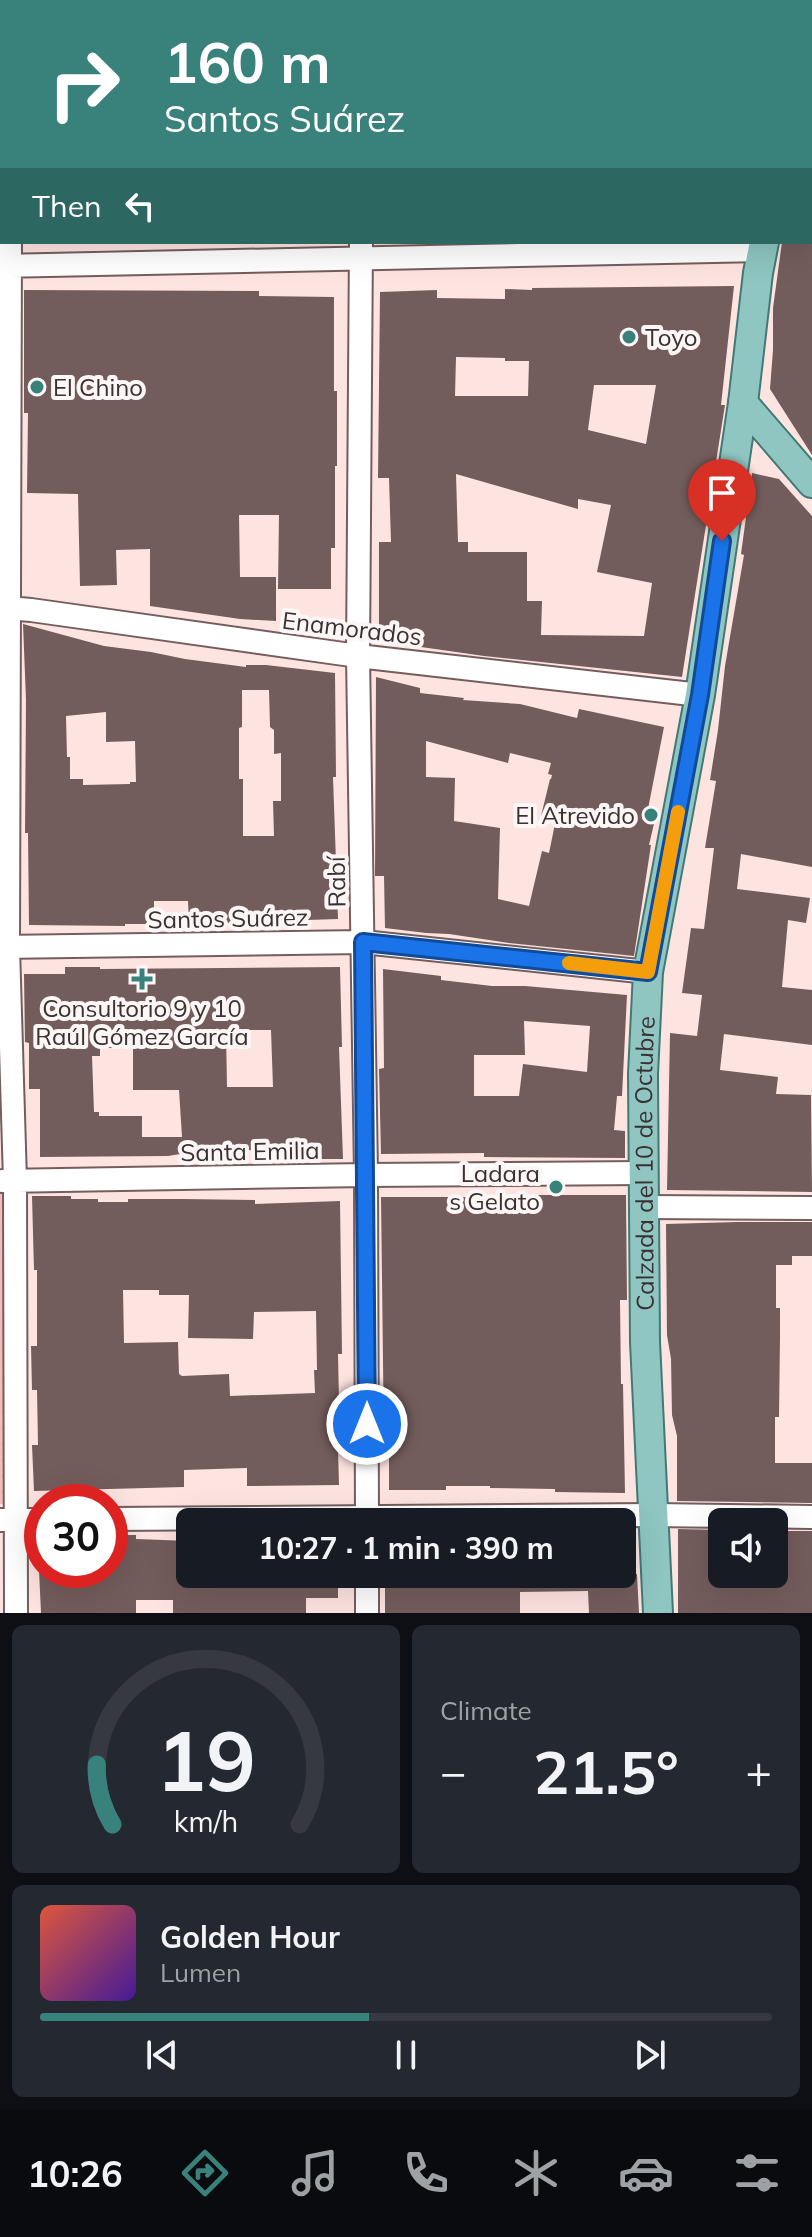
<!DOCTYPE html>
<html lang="en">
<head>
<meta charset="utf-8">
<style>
  body { margin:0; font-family:Mulish,sans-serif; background:#242831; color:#f1f3f6; height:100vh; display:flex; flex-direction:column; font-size:30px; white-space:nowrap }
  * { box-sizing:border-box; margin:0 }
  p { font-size:26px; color:#9ea1a6 }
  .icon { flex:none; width:44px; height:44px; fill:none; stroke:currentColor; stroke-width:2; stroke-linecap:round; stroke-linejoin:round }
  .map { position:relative; height:1613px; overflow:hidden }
  .side { display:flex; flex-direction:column; gap:12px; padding:12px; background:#0d0f14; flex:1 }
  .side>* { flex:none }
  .hud { position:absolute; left:0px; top:0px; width:812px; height:244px; box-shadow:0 8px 32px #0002; background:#39817b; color:#fff; overflow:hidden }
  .buttons { position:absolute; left:708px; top:1508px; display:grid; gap:16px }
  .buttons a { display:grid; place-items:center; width:80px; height:80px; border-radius:12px; background:#171b24; box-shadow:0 8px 32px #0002; font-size:40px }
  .speed { position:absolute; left:24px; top:1484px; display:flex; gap:16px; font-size:40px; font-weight:700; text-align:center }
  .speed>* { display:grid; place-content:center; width:104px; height:104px; border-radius:50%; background:#171b24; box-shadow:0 8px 32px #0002; line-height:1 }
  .speed .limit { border:12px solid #d22; background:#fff; color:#111 }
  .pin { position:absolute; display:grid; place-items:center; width:68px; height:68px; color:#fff; margin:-82px -34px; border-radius:50% 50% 50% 0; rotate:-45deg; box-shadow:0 0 8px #0007 }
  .pin .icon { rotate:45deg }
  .me { position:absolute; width:88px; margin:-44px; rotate:0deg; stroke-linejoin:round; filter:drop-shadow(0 0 6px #0008) }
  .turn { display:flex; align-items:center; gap:28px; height:168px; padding:0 32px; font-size:36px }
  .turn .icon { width:104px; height:104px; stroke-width:2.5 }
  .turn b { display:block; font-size:56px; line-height:68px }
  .then { display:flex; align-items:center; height:76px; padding:0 32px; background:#0003; gap:16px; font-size:30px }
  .big { font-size:60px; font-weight:700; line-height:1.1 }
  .side .tile { flex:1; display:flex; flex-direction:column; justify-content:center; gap:12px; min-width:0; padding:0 28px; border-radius:12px; background:#242831 }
  .side .dial { align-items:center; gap:0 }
  .dial svg { height:208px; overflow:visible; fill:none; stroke:#363941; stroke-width:7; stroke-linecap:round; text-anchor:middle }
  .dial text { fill:#f1f3f6; stroke:none }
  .song { display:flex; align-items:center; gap:24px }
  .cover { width:96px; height:96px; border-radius:12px; background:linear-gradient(135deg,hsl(10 70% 55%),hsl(260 70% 35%)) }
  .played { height:8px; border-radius:4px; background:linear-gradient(90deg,#39817b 45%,#363941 45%) }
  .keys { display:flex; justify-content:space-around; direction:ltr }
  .heat { display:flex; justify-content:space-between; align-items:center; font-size:44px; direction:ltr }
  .side .tiles { flex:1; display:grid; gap:12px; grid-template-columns:1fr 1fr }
  .tile:last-child { grid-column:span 2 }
  .trip { position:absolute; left:176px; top:1508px; width:460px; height:80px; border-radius:12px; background:#171b24; box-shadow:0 8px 32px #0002; font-weight:700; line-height:80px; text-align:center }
  .dock { display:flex; height:128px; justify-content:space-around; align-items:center; background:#090b0e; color:#9ea1a6 }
  .dock .icon { width:56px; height:56px }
  .dock .active { color:#39817b }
  .dock b { font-size:36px; color:#f1f3f6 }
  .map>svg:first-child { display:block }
  .green { fill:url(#green-dots) }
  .building { fill:#735d5c; fill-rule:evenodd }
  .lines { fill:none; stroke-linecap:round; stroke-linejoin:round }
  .minor-casing { stroke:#745e5d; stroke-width:26 }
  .major-casing { stroke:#417975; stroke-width:32 }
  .minor { stroke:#fff; stroke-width:22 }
  .major { stroke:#8fc6c2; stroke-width:28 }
  .route-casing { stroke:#114b97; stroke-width:20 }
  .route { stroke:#1a73e8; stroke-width:14 }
  .slow { stroke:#f59e0b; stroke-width:14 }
  .poi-dot { fill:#39817b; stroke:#fcf6f6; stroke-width:3 }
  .labels { text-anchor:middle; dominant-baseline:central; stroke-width:8; stroke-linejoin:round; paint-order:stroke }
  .poi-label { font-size:24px; fill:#3b3131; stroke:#fcf6f6; text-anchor:start }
  .street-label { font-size:24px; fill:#3b3131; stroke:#fcf6f6 }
</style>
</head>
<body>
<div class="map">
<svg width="812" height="1613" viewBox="0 0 812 1613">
  <defs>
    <pattern id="green-dots" width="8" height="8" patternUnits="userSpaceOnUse" patternTransform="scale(2)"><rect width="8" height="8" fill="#f3bcb8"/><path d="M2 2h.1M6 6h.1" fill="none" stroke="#d1a29f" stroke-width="1.8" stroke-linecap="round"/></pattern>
  </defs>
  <rect width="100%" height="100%" fill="#fee4e1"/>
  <path class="green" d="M0,1192H3L8,1504H0Z"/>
  <path class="building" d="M782,242H812V455L770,389L773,350V308Z
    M734,286L721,405H725L682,677L484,656L379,641V542H391L389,478H378L380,292L437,290V298L505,299V289L532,290V288ZM456,357L505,358V361H529L528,396H455ZM594,385H656L646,444L588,430ZM456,474L578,509V499L611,505L597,572L652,583L644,636L541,635L542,601H527V552H468V542H458Z
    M24,290L259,291V296L334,297V391H337V466H335V548H331V589H278L279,515H239L240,577H276V621L240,619L150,606V549L116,550L117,585L80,586L78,494L27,493L28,413H24Z
    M752,473L779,479L812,516V867L741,854L737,889L810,898L806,923L788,920L782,987L812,990V1045L724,1034L720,1070L778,1077L776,1094L811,1095L812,1192L667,1190L670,1033L697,1036L702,995L682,993L691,928L704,929L714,848H705L716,781L710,780L718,730L725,666L744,555L741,554Z
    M23,624L104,646L151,652L185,659L246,667V665H266L335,673L336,777H333L338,919L277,921V919H243L244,923L189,922L188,901H154V924H125V926L29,925L28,833H25L26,700ZM242,690H269L270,727L274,730V754L281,753V801H273L274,836H243V779H239V728L242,727ZM106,712V742L135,741L136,782H130V784L83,785V779H70V757H67L66,716Z
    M376,677L420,688V693L464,698L463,700L520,704L577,718L579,709L664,727L648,809L657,811L649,845H651L634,956L509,943L449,934L426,933L385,928L384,876H375ZM426,741L508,763L510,753L551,763L548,774L552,775L551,779H550L541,816L556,819L549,853L542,851L529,906L498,899L500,828L454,821L455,778L426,777Z
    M65,967H100V969L340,967L342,1047H339L343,1159H315V1151L235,1150V1145L168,1156L40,1157V1089H29V1043L25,1042L24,974H65ZM226,1030H271L273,1087H227ZM100,1048H133V1090H179L182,1137H142V1116H99V1112H94L92,1056H100Z
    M383,969L441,976V980L492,986H525L627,995L622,1096H617L614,1130L625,1131V1158L484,1157V1153L381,1154L379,1069L384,1068ZM524,1021L590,1026L587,1072L523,1064L519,1096H474V1055H525Z
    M509,1195H626L627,1300H620L621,1384H623L625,1493L555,1492V1489L490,1488V1486H446V1490H389V1442H384L381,1197H509Z
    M32,1196H71V1199H98V1202H128V1199H183L255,1200V1204L340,1201L342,1354H338L339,1402H342L343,1448L338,1449L339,1485L247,1486V1468L184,1470V1487L34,1491L32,1445H38L37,1390H32L31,1346H37V1270H34ZM123,1290H159V1295H189L188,1338L253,1339L254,1312L316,1311L317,1370H314L315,1393L230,1396L229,1374L182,1376L179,1374L178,1342L124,1343Z
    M737,1222H812V1256H792V1265H776V1308H780V1337L779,1417H775V1463H812V1503L677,1501V1436L672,1415L671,1359L667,1335L666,1224Z
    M678,1529L722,1530V1574H774V1531H812V1613H678Z
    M110,1535H136V1539L190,1541V1574H338V1598H306V1613H173V1600H136V1613H41L39,1570H110Z
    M390,1574H637L639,1613H589L588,1591L520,1592V1613H385V1582H390Z"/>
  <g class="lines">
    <defs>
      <path id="minor" d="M9,0V2
        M360,0V2
        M653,2V0
        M10,242L8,947L15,1181L16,1613
        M361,242L358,656L366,1175L367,1522
        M0,266L762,250
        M0,612L8,608L31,610L358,656L700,695
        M0,947L363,942L648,972
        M2,1181L366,1175L644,1173
        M645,1207L812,1208
        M110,1519L654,1515L812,1517
        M1,1520H42
        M367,1613V1574"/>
      <g id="major">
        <path d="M810,144L812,141"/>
        <path d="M743,403L812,483"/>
        <path id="s1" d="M658,1613L645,1342L643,1074L648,972L700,695L743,403L758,273L764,242"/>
      </g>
    </defs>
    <use href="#minor" class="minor-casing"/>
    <use href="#major" class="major-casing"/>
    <use href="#minor" class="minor"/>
    <use href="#major" class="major"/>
  </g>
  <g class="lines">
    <defs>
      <path id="route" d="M367,1424L363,942L648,972L700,695L722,541"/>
    </defs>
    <use href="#route" class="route-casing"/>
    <use href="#route" class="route"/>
    <path class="slow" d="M569,963L648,972L678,812"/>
  </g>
  <g class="poi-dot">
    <circle cx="629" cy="337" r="8"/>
    <circle cx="37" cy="387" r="8"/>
    <circle cx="651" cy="815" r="8"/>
    <path d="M138 967h8v8h8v8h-8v8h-8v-8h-8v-8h8z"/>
    <circle cx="556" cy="1187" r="8"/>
  </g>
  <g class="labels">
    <g class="poi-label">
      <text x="645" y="337">Toyo</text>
      <text x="53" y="387">El Chino</text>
      <text x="635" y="815" text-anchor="end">El Atrevido</text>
      <text x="142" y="1008" text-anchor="middle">Consultorio 9 y 10<tspan x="142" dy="28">Raúl Gómez García</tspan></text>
      <text x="540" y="1173" text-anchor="end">Ladara<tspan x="540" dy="28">s Gelato</tspan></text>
    </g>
    <g class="street-label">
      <text transform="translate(352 628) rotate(7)">Enamorados</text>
      <text transform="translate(336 882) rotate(-91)">Rabí</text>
      <text transform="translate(228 918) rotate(-1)">Santos Suárez</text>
      <text transform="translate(250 1151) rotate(-1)">Santa Emilia</text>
      <text stroke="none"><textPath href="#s1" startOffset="450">Calzada del 10 de Octubre</textPath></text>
    </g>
  </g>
</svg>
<div class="buttons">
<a><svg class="icon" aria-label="sound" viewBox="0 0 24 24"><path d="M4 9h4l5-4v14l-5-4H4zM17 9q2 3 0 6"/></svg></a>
</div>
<div class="speed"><div class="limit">30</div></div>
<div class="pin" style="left:722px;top:541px;background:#d93025"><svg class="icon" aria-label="arrive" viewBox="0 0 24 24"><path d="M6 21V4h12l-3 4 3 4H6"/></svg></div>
<svg class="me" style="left:367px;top:1424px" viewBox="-20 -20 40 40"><circle r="17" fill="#1a73e8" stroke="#fff" stroke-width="3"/><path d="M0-11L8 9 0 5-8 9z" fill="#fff"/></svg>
<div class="trip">10:27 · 1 min · 390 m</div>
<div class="hud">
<div class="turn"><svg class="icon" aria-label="right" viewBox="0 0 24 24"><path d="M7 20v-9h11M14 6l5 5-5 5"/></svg><div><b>160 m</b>Santos Suárez</div></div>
<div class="then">Then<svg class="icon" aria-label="left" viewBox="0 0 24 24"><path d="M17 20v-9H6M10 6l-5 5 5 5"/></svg></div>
</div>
</div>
<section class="side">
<div class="tiles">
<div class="tile dial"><svg viewBox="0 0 100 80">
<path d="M14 69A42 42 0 1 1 86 69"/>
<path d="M14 69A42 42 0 0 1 8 46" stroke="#39817b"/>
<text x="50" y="56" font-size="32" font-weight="700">19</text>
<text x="50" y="72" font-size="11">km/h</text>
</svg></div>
<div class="tile"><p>Climate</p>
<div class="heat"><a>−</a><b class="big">21.5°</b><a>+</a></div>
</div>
<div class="tile">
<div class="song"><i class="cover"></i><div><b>Golden Hour</b><p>Lumen</p></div></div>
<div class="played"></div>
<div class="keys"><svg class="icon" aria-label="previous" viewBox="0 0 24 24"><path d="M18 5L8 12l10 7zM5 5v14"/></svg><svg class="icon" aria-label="pause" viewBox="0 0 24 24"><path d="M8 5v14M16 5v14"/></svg><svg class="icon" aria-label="next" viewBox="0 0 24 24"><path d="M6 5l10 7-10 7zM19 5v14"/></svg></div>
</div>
</div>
</section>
<nav class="dock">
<b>10:26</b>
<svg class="icon active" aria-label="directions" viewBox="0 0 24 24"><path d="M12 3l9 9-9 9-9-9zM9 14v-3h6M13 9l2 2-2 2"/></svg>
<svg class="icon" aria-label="music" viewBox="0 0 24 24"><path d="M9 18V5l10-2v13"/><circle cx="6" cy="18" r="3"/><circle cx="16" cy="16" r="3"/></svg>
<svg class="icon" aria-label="phone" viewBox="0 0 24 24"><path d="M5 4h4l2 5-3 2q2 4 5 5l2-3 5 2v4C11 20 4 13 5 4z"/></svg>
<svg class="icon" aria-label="climate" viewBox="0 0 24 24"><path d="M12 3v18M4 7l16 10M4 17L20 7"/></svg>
<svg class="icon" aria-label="car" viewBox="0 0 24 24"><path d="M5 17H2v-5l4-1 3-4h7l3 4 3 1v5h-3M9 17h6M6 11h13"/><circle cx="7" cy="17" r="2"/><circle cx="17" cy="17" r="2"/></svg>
<svg class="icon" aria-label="filters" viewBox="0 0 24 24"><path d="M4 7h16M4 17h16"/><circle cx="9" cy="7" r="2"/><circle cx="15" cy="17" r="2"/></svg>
</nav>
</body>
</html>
